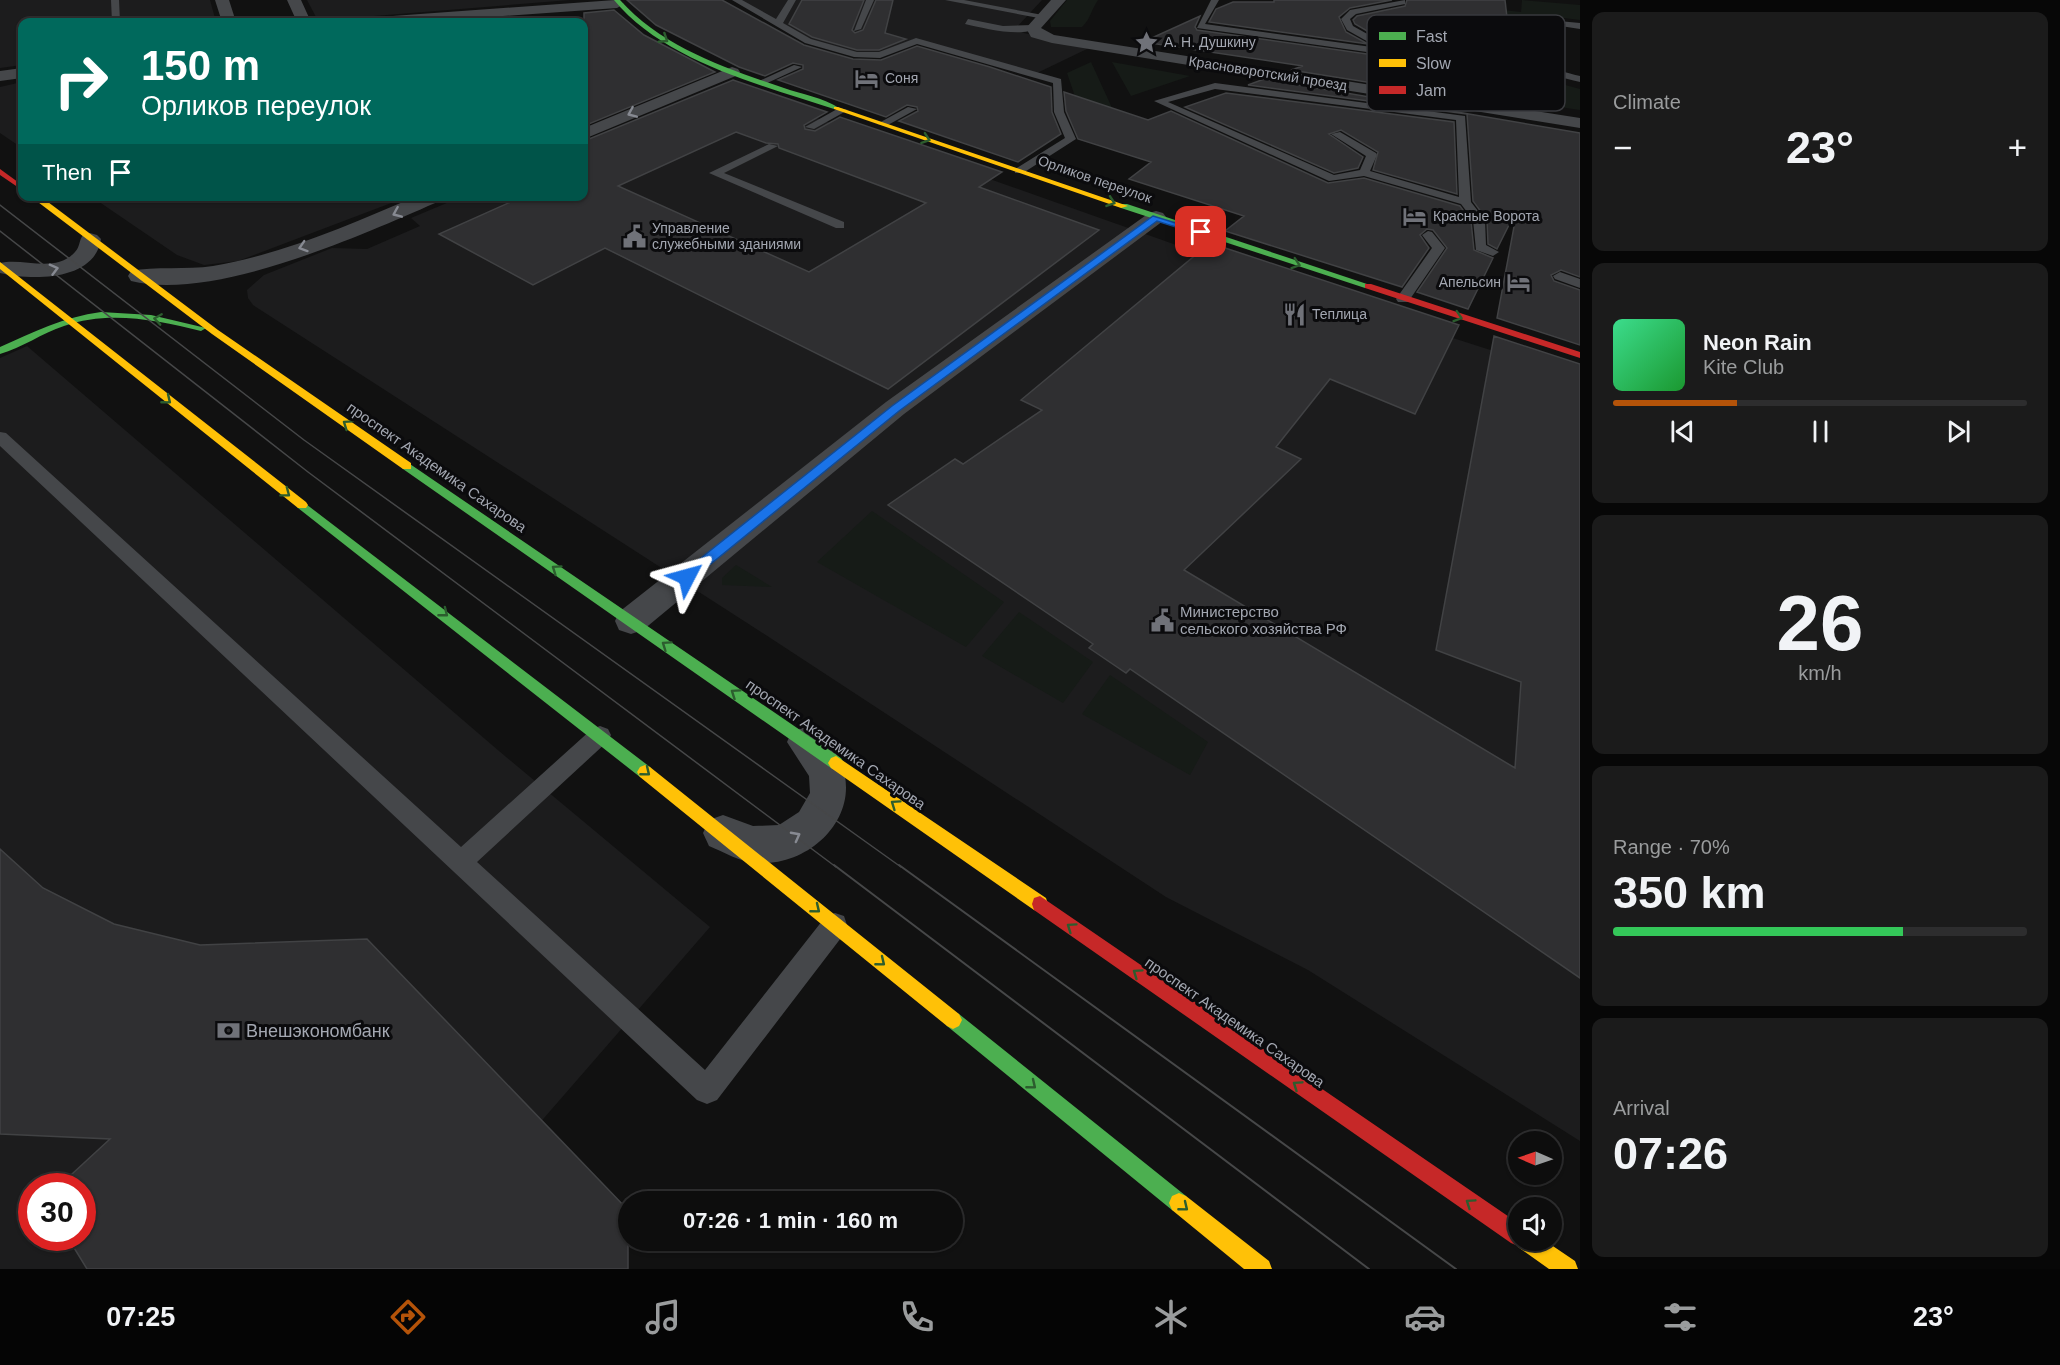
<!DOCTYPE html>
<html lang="en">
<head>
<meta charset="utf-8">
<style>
  body { margin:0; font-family:Helvetica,sans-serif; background:#1b1b1b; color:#f1f3f6; height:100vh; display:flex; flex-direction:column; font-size:22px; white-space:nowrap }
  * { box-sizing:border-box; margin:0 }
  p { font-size:20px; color:#9a9c9d }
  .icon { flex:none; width:33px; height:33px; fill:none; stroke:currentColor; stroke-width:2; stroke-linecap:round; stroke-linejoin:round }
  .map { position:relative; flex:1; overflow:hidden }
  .sheet { display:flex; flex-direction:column; gap:12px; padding:12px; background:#070707; width:480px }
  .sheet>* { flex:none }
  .banner { position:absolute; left:18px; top:18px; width:570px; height:183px; border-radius:12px; box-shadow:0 2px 4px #0004,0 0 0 2px #2d2d2e; background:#00695c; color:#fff; overflow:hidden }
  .needle { width:39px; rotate:272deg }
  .controls { position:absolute; left:1508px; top:1131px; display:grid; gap:12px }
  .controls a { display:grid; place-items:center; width:54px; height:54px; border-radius:50%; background:#0d0d0d; box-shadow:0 2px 4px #0004,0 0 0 2px #2d2d2e; font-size:30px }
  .speed { position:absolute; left:18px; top:1173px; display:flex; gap:12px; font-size:30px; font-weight:700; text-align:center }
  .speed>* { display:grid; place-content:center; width:78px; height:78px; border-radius:50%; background:#0d0d0d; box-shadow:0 2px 4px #0004,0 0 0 2px #2d2d2e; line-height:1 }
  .speed .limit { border:9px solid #d22; background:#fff; color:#111 }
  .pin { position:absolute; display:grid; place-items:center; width:51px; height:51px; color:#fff; margin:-26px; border-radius:12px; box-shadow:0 3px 9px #0006 }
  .me { position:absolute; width:66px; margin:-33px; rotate:51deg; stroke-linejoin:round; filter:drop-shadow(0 0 4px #0008) }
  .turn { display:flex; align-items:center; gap:21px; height:126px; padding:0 24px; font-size:27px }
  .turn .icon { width:78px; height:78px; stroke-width:2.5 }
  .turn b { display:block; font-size:42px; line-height:51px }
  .then { display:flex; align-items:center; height:57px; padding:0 24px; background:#0003; gap:12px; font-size:22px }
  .big { font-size:45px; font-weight:700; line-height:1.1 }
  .sheet .tile { flex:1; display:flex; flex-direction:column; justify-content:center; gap:9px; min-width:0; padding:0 21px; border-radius:12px; background:#1b1b1b }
  .sheet .dial { align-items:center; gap:0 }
  .dial b { font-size:78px; line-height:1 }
  .song { display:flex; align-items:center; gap:18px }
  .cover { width:72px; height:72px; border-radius:9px; background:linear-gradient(135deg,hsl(150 70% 55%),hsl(130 70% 35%)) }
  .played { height:6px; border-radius:3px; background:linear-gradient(90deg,#b45309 30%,#2d2d2e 30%) }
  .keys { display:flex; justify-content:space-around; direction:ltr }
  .heat { display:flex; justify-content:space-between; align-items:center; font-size:33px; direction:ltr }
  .charge { height:9px; border-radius:4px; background:linear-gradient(90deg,#34c759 70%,#2d2d2e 0) }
  .trip { position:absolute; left:618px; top:1191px; width:345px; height:60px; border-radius:30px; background:#0d0d0d; box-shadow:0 2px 4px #0004,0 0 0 2px #2d2d2e; font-weight:700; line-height:60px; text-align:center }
  .menu { display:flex; height:96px; justify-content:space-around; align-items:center; background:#050505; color:#9a9c9d }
  .menu .icon { width:42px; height:42px }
  .menu .on { color:#b45309 }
  .menu b { font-size:27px; color:#f1f3f6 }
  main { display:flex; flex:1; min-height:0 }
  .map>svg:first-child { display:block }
  .built { fill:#1c1c1d; fill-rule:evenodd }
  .green { fill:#161b17 }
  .building { fill:#2f2f31; stroke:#414244; stroke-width:1.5; fill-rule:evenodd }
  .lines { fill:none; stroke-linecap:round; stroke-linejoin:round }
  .lane { fill:#45474a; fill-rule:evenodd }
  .street { fill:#45474a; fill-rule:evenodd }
  .fast { fill:#4caf50; fill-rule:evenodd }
  .slow { fill:#ffc107; fill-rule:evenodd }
  .jam { fill:#c62828; fill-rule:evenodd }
  .tram-far1 { stroke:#464748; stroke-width:1.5 }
  .tram { stroke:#464748; stroke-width:2 }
  .oneway { stroke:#2c5d2e }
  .oneway2 { stroke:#878a92 }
  .route { fill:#1a73e8; stroke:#114b97; stroke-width:1.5 }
  .labels { text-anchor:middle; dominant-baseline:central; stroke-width:6; stroke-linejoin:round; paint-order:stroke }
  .far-poi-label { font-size:14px; fill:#a3a7b1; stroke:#0b0b0d; text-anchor:start }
  .far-street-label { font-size:14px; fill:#a3a7b1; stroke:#0b0b0d }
  .street-label { font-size:15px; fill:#a3a7b1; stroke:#0b0b0d }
  .poi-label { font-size:15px; fill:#a3a7b1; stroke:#0b0b0d; text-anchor:start }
  .near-poi-label { font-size:18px; fill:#a3a7b1; stroke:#0b0b0d; text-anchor:start }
  .key { fill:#0b0b0d; stroke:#393a3e; stroke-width:1.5 }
  .key-label { font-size:16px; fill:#a3a7b1 }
</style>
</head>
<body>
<main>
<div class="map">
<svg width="1580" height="1269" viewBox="0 0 1580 1269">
  <rect width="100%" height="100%" fill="#111"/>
  <path class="built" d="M0,0H210L216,22H22V65L0,68Z
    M307,0H570L325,20L316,17Z
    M741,0H1042L1016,28L1024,33L1089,48L1037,73L914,39L879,54H857L813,41Z
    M22,82V148L0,133V87Z
    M741,91L1394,322L1422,328L1580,379V1141L1308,970L1166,897L758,630L253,305L248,298L247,290L264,275L332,248L367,249L420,226L411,218L461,197L584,196V145L706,92Z
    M92,197H407L238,261L204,265L177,255Z
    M27,346L499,751L710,927L413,1269H0V358ZM32,1186H82V1238H32Z"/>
  <path class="green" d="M1067,0H1098C1091,10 1091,18 1082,27H1051L1050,21Z
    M1522,0L1580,5V20L1548,16L1525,19L1522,23L1488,18L1486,8L1521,12Z
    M1091,62L1113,110L1085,126L1067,73Z
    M1112,62L1190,76L1131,96Z
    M1489,62L1522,67L1543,79L1580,89V110L1532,103L1530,81L1488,74Z
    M872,511L1004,602L966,647L817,562Z
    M736,565L772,587L722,585V578Z
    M1019,612L1093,662L1063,703L982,656Z
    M1110,675L1208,742L1190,775L1082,714Z"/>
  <path class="building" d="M627,0H722L804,45L853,59L881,60L917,46L990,67L1051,87L1052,112L1061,134L1018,162L899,121L918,111L917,107L907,105L886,117L778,80L803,69V65L793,63L765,76L739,67L656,25Z
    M802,0H864L852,30L855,33L863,30L876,0H893L885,33L906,39L879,50H857L812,37L789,24Z
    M1274,0H1392L1350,8L1339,17L1346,32L1368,44L1209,22L1216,9L1233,2H1274Z
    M1407,0H1505L1517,106L1398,87L1400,78L1394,74L1387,77L1385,85L1291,70L1303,66L1143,42L1200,16L1195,27L1197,30L1395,58L1402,52L1389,47L1388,43L1355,24L1353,20L1357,16L1405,6Z
    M614,10L644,35L715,72L584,126V13Z
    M1264,79L1580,133V277L1561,270L1551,275L1554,281L1580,290V345L1497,318L1516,216L1514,215L1497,249L1488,244L1487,220L1473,201L1467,114L1248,85Z
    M733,80L827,112L804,125L805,129L815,131L840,117L1002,172L979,187L1099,230L888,389L605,248L533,285L439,234L524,196H584V141ZM736,132L766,143L778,144L779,148L926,203L809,272L618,186Z
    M1064,92L1148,120L1171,111L1328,183L1364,178L1460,206L1471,221L1474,250L1493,258L1468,309L1417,292L1447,248L1433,230L1427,229L1420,235L1429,248L1402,287L1225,231L1244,216L1129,179L1151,162L1078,139L1066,111Z
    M1226,93L1454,122L1457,194L1373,170L1378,152L1341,130L1329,134L1363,157L1358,168L1334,173L1185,107Z
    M1210,243L1459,325L1415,414L1330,379L1276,447L1301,459L1184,570L1515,768L1521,682L1436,650L1494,336L1580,364V978L1130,669L1126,673L1089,648L1093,644L888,505L955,459L963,464L1042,410L1021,400Z
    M0,849L43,888L114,924L200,945L367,939L628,1210V1269H87L68,1238H82V1186H59L110,1139L0,1134Z"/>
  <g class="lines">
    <path class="lane" d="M111,0H119L120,22H112Z
      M732,0H742L776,19L788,0H796L783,23L811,39L857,52H879L916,38L1061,79L1064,112L1076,139L1023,173H1015V169L1065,138L1054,112L1053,83L917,44L880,58L854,57L805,43Z
      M866,0H874L861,29L854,31Z
      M945,0H964L1048,16L1044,19Z
      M1211,0H1219L1205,24L1379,48L1347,30L1341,19L1350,10L1405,0V4L1356,14L1350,19L1353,26L1387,45L1386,49L1400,53L1395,56L1197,28Z
      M968,19L1003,26L1033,25L1037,28C1022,38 983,28 965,24Z
      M1548,20L1580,23V29L1554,25L1533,28C1531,66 1548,68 1580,76V82C1543,73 1522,71 1525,27Z
      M794,65L802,67L765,84L757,82Z
      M1393,76L1398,79L1395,92L1387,94L1388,79Z
      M1215,83L1465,116L1471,202L1485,220L1486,245L1499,252L1493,256L1476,250L1473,220L1461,204L1364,176L1329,181L1154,101ZM1215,89L1456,120L1459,197L1370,171L1377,155L1376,153L1340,132L1331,134L1366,156L1360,170L1334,175L1168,102Z
      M908,107L917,109L886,126L877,124Z
      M839,108L848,110L814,129L805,127Z
      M769,144L778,146L724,173L844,222V228H836L709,173Z
      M1428,231L1432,232L1445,248L1408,302H1398L1396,299L1432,248L1422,235Z
      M1560,272L1580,279V288L1555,279L1553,276Z
      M0,432L6,433L461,847L592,729L600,726L608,729L611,735L608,741L477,862L705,1070L826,916L835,913L844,916L847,925L844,934L717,1100L707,1104L697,1100L0,446Z"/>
    <path class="street" d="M215,0H229L236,22H222Z
      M287,0H301L311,22H297Z
      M615,0L624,4L617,8L418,22H358L365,18Z
      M1051,0H1066L1041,28L1054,35L1580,118V128L1052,43L1031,37L1026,28Z
      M732,67L738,69L740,72L738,75L584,139V128Z
      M22,68V78L0,81V71Z
      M417,196H445L442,200C364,234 215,302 131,281L128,276L131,271C154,266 187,270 213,266C284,254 351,224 417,196Z
      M1156,211L1163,213L1166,217L1163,221L904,414L643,630L631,634L619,630L615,621L619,612L886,402L1149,213Z
      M90,233L97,235L101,239C95,281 32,281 0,273V263C23,257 55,274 75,252C80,247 79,240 83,235Z
      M805,727C822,733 832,744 840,760C864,814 812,867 756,863C740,862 724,852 709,846L703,833L709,820L723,815L753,826L779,825L799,812L810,793L809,776L787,742L792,731Z"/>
    <path class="fast" d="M614,0H620C662,47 725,68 784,88C801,94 824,98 839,108L834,109C761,85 664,61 614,0Z
      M1121,204H1127L1373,286L1365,288L1121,208Z
      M101,312L151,315L206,328L201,331C157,320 108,310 64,326C42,333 22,348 0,354V347C33,332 64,317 101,312Z
      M407,462L841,758L844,763L841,768L836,770L831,768L403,469L401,466Z
      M302,501L650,767L653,772L650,777L645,779L640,777L298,508L296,505Z
      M953,1011L959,1014L1186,1196L1189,1203L1186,1210L1179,1213L1172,1210L947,1026L944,1020L947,1014Z"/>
    <path class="slow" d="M834,107H838L1128,206L1121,208L834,109Z
      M30,196H40L218,330L411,463V469H403L212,334Z
      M0,262L306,502L308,505L306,508H298L0,269Z
      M836,756L1046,898L1048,904L1046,910L1040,912L1034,910L831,768L828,763L831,758Z
      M645,765L650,767L959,1014L962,1020L959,1026L953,1029L947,1026L640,777L637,772L640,767Z
      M1179,1193L1186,1196L1269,1261L1272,1269H1244L1172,1210L1169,1203L1172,1196Z
      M1518,1233V1240H1544L1575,1261L1578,1269H1549L1518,1247L1515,1240Z"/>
    <path class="jam" d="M0,169L22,185V190L0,175Z
      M1365,284H1371L1580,352V358L1365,288Z
      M1040,896L1518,1223V1240H1527L1525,1243L1518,1246L1511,1243L1034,910L1032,904L1034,898Z"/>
    <path class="tram-far1" d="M0,205L304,440L901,867
      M0,231L308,472L836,867"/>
    <path class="tram" d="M834,865L1369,1269
      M899,865L1456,1269"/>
  </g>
  <defs><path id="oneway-chevron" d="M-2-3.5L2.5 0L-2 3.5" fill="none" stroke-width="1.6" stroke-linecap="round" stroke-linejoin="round" transform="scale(1.5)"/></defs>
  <g class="oneway">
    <use href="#oneway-chevron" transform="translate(664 39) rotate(33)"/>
    <use href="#oneway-chevron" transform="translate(926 139) rotate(19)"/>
    <use href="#oneway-chevron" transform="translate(1111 202) rotate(19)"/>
    <use href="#oneway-chevron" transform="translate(1296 264) rotate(18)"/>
    <use href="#oneway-chevron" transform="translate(1458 317) rotate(18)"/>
    <use href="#oneway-chevron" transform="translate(158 319) rotate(-172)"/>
    <use href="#oneway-chevron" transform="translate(167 400) rotate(39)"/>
    <use href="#oneway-chevron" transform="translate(347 424) rotate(-145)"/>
    <use href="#oneway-chevron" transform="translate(286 493) rotate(37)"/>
    <use href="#oneway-chevron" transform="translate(556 569) rotate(-145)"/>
    <use href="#oneway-chevron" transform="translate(444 613) rotate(38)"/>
    <use href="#oneway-chevron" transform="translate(666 645) rotate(-145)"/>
    <use href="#oneway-chevron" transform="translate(735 693) rotate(-146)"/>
    <use href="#oneway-chevron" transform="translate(646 772) rotate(39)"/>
    <use href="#oneway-chevron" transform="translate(895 804) rotate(-145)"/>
    <use href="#oneway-chevron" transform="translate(816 909) rotate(39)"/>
    <use href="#oneway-chevron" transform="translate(1071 927) rotate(-145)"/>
    <use href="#oneway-chevron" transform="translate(881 962) rotate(39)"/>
    <use href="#oneway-chevron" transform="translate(1137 973) rotate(-145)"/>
    <use href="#oneway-chevron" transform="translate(1032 1085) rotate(39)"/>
    <use href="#oneway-chevron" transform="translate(1297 1085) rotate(-146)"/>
    <use href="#oneway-chevron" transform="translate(1470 1203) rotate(-146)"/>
    <use href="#oneway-chevron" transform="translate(1184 1207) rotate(39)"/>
  </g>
  <g class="oneway2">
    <use href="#oneway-chevron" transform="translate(632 113) rotate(157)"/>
    <use href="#oneway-chevron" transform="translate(397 213) rotate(157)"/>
    <use href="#oneway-chevron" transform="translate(303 247) rotate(162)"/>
    <use href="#oneway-chevron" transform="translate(54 269) rotate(-15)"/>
    <use href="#oneway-chevron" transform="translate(796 836) rotate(-28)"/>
  </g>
  <path class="route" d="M1153,216L1205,232L1201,235L1157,221L899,411L691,580H682V573L892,406Z"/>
  <defs>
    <symbol id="sight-bare" viewBox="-9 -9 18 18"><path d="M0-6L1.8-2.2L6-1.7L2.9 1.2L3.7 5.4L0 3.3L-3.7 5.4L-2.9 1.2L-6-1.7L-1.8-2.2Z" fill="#707279" stroke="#0b0b0d" stroke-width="2.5" paint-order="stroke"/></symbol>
    <symbol id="hotel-bare" viewBox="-9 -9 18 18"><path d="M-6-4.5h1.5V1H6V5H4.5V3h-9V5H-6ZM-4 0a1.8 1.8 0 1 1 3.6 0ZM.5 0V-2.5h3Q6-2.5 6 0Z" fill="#707279" stroke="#0b0b0d" stroke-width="2.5" paint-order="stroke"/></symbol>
    <symbol id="civic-bare" viewBox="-9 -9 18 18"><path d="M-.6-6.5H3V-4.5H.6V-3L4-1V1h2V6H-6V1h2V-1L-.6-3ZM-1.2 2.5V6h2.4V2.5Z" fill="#707279" stroke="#0b0b0d" stroke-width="2.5" paint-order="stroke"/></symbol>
    <symbol id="restaurant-bare" viewBox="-9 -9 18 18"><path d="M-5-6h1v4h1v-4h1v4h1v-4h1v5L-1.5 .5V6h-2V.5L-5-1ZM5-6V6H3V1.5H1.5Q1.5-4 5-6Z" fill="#707279" stroke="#0b0b0d" stroke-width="2.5" paint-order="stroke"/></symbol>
    <symbol id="bank-bare" viewBox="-9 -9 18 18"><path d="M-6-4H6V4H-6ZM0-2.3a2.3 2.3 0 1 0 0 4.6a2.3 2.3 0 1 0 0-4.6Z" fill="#707279" stroke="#0b0b0d" stroke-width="2.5" paint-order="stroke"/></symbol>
  </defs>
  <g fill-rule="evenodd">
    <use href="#sight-bare" x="1130" y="26" width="33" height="33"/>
    <use href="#hotel-bare" x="850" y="62" width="33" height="33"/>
    <use href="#hotel-bare" x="1398" y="200" width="33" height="33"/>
    <use href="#civic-bare" x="618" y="220" width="33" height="33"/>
    <use href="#hotel-bare" x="1502" y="266" width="33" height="33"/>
    <use href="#restaurant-bare" x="1278" y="298" width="33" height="33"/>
    <use href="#civic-bare" x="1146" y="604" width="33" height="33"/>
    <use href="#bank-bare" x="212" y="1014" width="33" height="33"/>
  </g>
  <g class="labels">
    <g class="far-poi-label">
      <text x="1164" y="42">А. Н. Душкину</text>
      <text x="885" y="78">Соня</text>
      <text x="1433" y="216">Красные Ворота</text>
      <text x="652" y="228">Управление<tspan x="652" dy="16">служебными зданиями</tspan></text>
      <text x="1501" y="282" text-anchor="end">Апельсин</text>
      <text x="1312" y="314">Теплица</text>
    </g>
    <g class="far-street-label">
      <text transform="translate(1268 73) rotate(9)">Красноворотский проезд</text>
      <text transform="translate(1095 179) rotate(19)">Орликов переулок</text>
    </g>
    <g class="street-label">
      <text transform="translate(437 467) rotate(35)">проспект Академика Сахарова</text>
      <text transform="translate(836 744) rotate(35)">проспект Академика Сахарова</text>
      <text transform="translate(1235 1022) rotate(35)">проспект Академика Сахарова</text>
    </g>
    <g class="poi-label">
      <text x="1180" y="611">Министерство<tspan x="1180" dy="17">сельского хозяйства РФ</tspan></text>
    </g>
    <g class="near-poi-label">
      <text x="246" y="1031">Внешэкономбанк</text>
    </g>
  </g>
  <rect x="1367" y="15" width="198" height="96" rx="9" class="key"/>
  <rect x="1379" y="32" width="27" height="8" fill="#4caf50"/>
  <rect x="1379" y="59" width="27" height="8" fill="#ffc107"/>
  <rect x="1379" y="86" width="27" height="8" fill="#c62828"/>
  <g class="key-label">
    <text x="1416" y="42">Fast</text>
    <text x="1416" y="69">Slow</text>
    <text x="1416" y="96">Jam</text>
  </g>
</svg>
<div class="controls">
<a><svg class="needle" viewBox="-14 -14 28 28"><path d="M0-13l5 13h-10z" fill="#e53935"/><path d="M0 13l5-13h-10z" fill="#9a9c9d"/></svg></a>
<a><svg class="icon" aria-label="sound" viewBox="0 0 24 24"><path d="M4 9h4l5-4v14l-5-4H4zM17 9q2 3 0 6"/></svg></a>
</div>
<div class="speed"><div class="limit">30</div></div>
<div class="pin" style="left:1201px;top:232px;background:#d93025"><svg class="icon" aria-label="arrive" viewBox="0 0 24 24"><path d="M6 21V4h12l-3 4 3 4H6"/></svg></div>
<svg class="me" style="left:687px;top:577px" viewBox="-20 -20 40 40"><path d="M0-17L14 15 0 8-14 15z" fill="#1a73e8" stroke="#fff" stroke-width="4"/></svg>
<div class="trip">07:26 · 1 min · 160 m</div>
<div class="banner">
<div class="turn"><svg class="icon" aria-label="right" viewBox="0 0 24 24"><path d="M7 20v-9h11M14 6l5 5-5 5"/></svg><div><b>150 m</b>Орликов переулок</div></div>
<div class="then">Then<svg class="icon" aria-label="arrive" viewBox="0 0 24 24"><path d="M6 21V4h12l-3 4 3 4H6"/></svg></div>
</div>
</div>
<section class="sheet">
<div class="tile"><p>Climate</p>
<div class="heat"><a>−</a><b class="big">23°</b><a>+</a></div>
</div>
<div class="tile">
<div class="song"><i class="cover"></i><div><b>Neon Rain</b><p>Kite Club</p></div></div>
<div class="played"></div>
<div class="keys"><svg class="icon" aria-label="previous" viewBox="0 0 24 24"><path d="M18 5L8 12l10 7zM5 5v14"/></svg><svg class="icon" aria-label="pause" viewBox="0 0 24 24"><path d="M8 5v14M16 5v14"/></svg><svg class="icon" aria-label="next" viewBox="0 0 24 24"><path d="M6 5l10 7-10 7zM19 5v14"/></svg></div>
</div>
<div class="tile dial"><b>26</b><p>km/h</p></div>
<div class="tile"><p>Range · 70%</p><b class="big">350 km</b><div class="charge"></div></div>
<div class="tile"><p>Arrival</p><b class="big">07:26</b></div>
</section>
</main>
<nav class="menu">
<b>07:25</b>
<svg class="icon on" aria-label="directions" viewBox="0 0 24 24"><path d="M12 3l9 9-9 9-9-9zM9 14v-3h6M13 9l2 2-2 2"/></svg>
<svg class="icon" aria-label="music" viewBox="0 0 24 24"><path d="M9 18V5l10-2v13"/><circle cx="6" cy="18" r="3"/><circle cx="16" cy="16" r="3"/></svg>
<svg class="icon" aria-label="phone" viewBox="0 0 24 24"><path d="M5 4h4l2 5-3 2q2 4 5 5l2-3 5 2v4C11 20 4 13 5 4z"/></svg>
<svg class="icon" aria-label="climate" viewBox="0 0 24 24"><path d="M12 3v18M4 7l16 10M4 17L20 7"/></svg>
<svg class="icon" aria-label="car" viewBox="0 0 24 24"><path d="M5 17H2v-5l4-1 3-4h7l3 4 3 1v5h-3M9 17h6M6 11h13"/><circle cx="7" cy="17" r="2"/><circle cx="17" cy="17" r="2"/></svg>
<svg class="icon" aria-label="filters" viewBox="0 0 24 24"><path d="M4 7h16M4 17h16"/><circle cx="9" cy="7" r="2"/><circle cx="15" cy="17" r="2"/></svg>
<b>23°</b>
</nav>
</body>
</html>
